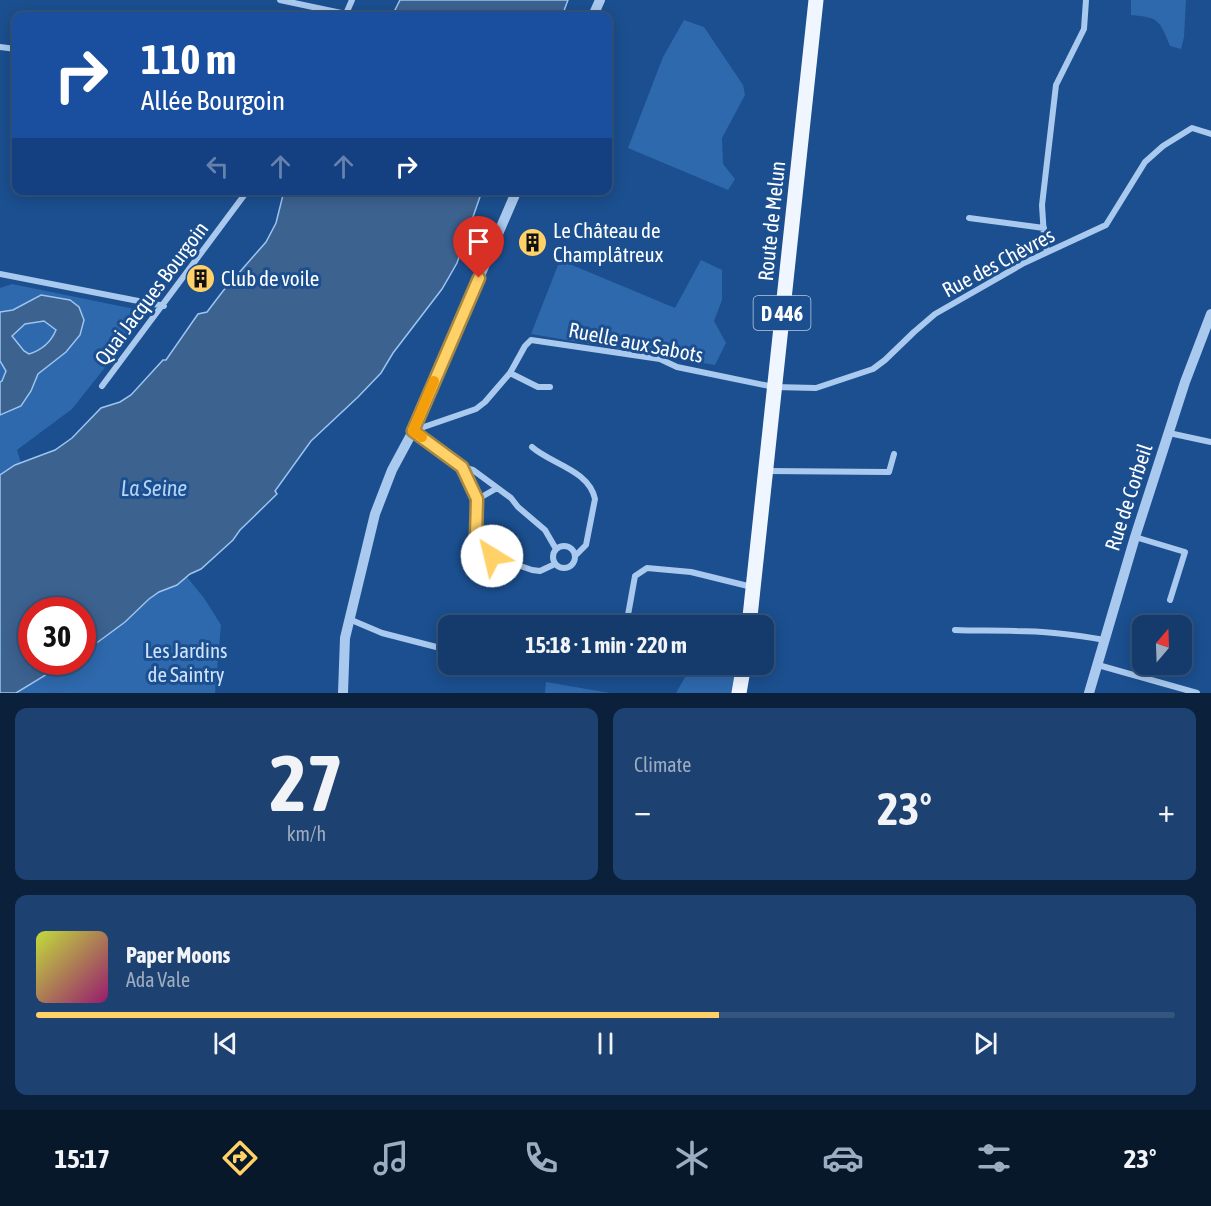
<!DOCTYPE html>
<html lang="en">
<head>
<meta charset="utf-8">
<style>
  body { margin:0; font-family:"Asap Condensed",sans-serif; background:#1d4271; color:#f1f3f6; height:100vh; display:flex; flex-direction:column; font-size:22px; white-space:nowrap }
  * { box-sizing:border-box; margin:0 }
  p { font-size:20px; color:#9dadc1 }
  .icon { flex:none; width:33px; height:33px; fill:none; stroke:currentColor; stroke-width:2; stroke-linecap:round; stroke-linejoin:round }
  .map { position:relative; height:693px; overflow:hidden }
  .panel { display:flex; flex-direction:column; gap:15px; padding:15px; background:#0b203b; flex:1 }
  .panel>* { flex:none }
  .hud { position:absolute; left:12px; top:12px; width:600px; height:183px; border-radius:12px; box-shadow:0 3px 15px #0003,0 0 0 2px #33557e; background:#1a4fa0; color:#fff; overflow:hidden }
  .needle { width:39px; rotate:19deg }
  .fabs { position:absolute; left:1132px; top:615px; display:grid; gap:12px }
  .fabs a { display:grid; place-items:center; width:60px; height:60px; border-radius:12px; background:#143b6b; box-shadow:0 3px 15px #0003,0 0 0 2px #33557e; font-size:30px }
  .speed { position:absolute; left:18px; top:597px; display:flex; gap:12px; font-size:30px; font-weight:700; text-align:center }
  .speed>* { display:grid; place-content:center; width:78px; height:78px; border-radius:50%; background:#143b6b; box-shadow:0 3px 15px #0003,0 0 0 2px #33557e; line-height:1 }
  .speed .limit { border:9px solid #d22; background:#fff; color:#111 }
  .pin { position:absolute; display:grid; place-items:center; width:51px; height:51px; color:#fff; margin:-62px -26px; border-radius:50% 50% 50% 0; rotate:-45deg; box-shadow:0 0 6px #0007 }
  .pin .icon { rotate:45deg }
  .me { position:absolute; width:66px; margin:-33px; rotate:324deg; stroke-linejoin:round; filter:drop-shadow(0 0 4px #0008) }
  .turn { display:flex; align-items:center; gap:21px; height:126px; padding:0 30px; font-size:27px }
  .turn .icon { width:78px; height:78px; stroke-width:2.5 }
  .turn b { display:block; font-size:42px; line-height:51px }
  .lanes { display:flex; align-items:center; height:57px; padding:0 30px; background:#0003; justify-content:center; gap:30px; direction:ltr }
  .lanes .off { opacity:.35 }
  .big { font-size:45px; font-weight:700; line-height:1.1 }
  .panel .card { flex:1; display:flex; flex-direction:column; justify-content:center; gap:9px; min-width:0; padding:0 21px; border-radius:12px; background:#1d4271 }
  .panel .dial { align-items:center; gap:0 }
  .dial b { font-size:78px; line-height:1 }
  .song { display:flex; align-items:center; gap:18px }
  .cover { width:72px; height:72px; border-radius:9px; background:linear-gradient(135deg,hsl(70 70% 55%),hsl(320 70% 35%)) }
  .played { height:6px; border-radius:3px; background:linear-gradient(90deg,#ffd166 60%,#33557e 60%) }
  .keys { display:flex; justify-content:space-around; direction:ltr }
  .heat { display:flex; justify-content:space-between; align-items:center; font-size:33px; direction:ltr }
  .panel .tiles { flex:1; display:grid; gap:15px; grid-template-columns:1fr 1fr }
  .card:last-child { grid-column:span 2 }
  .trip { position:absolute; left:438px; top:615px; width:336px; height:60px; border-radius:12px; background:#143b6b; box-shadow:0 3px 15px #0003,0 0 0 2px #33557e; font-weight:700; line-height:60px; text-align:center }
  .menu { display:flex; height:96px; justify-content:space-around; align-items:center; background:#08182b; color:#9dadc1 }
  .menu .icon { width:42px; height:42px }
  .menu .active { color:#ffd166 }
  .menu b { font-size:27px; color:#f1f3f6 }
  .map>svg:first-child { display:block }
  .green { fill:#2e69ad }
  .water { fill:#3c6290; stroke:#9cc4f0; stroke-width:1.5; fill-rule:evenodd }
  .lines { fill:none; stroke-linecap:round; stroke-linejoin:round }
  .minor { stroke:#a9c9ee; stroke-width:6 }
  .tertiary { stroke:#a9c9ee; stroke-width:10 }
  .primary { stroke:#f0f6ff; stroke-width:15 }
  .route-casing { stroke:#a68842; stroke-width:15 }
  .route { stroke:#ffd166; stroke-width:10 }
  .slow { stroke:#f59e0b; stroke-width:10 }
  .labels { text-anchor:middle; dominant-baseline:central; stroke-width:6; stroke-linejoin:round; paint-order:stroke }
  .shield { fill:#1b4f8f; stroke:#bbcadd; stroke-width:1.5 }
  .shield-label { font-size:20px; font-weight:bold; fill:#fff }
  .street-label { font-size:21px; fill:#fff; stroke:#1b4f8f }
  .poi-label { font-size:21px; fill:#fff; stroke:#1b4f8f; text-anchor:start }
  .park-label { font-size:21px; fill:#cfe3fa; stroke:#1b4f8f }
  .water-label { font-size:22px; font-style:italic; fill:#b5d3f5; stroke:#1b4f8f }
</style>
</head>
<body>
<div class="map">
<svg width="1211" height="693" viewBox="0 0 1211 693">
  <rect width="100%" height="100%" fill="#1b4f8f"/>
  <path class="green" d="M1131,0H1186L1184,37L1181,49L1170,46C1160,21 1159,17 1131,15Z
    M684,20L704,27L743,85L745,95L722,138L723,164L735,179L728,190L628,148L663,57Z
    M560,260L675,308L701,260L722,270V300L714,321L726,343L715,365L531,334Z
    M12,284L149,312L72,409L17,450L21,463L0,475V288Z
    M187,577L204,598L221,625L215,693H16L67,662H82L83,653C108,639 127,616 150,598C161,589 175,586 187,577Z
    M692,665H699L736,676L732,693H676Z
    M546,682L610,693H545Z"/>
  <path class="water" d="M400,0H568L562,16H392Z
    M284,191H482L457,263L442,289L393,353L381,373L358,397L311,441L275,491L277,494L240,530L233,540L201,569L190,574L177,585L159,592L149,599L125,622L83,653L82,610H32V662H67L16,693H0V475L15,465L55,450L72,438L101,408L120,402L131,395L163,360H166L198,314L207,312L223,291L266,242L276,223Z
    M41,295L70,300L79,307L84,320L80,335L66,352L38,374L31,391L21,406L0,415V382L2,381L6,371L0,361V312L13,310ZM44,321L56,330C51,342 42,350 29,354L24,351L12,336L25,324Z"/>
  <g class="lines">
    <path class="minor" d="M280,0L346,14
      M345,16L352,0
      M0,47L16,49
      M969,218L1044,228
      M1047,251L1044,237L1042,205L1056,85L1084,29L1086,0
      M0,274L164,306
      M510,373L538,387H550
      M102,386L248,190
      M415,430L476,409L485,402L510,373L525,346L531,340L660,359L677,367L774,387L816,388L873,369L885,360L914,332L935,314L1024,263L1106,225L1145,162L1163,146L1192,128L1211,134
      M413,431L462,467L478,499L476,536L482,547L492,556L532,570L540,571L555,564
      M1169,433L1211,442
      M532,447C551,464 589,470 595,499L586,545L575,556
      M462,467L473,470L511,498L518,507L545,530L556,549
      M767,471L889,472L894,454
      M478,499L497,488
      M1135,537L1185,552L1170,600
      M553 557a11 11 0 1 1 22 0a11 11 0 1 1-22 0Z
      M349,619L382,633L448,650
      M626,626L635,576L647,568L691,572L752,587
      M955,630C976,631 996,630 1016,631C1046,631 1076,635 1105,640
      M1098,665L1197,693"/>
    <path class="tertiary" d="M593,16L600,0
      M343,693L345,638L375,514L392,470L413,431L517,190
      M1089,693L1135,537L1185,382L1211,314"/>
    <path class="primary" d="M749,626L816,0
      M739,693L744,664"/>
  </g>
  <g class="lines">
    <defs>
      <path id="route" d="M479,278L413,431L462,467L477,499L476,536L482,547L492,556"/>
    </defs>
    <use href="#route" class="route-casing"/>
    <use href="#route" class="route"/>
    <path class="slow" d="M422,437L413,431L434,381"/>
  </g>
  <defs>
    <symbol id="building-disc" viewBox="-11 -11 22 22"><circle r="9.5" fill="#ffd166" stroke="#1b4f8f"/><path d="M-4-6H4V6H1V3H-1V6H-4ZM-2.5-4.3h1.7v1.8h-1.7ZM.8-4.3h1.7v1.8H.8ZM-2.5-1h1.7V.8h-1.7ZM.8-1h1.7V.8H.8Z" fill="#111"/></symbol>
  </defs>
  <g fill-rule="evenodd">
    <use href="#building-disc" x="516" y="226" width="33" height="33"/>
    <use href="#building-disc" x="184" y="262" width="33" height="33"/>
  </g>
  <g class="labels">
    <rect class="shield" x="753.5" y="296" width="57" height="34" rx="4.5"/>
    <g class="shield-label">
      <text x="782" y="313">D 446</text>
    </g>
    <g class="street-label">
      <text transform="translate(771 221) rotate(-84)">Route de Melun</text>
      <text transform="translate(998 262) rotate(-28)">Rue des Chèvres</text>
      <text transform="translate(151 293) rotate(-53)">Quai Jacques Bourgoin</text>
      <text transform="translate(636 342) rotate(11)">Ruelle aux Sabots</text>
      <text transform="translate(1128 497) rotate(-72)">Rue de Corbeil</text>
    </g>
    <g class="poi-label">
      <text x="553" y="230">Le Château de<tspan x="553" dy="24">Champlâtreux</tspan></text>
      <text x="221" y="278">Club de voile</text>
    </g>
    <g class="park-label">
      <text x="186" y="650">Les Jardins<tspan x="186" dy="24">de Saintry</tspan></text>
    </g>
    <g class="water-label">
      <text x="154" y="488">La Seine</text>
    </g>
  </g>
</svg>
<div class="fabs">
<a><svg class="needle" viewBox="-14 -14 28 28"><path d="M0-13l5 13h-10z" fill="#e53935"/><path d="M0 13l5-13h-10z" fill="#9dadc1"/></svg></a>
</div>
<div class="speed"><div class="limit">30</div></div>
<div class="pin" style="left:479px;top:278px;background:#d93025"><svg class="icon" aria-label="arrive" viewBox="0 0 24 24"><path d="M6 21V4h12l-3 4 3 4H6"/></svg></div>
<svg class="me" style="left:492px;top:556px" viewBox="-20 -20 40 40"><circle r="19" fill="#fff"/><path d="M0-13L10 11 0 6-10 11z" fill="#ffd166"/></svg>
<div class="trip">15:18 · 1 min · 220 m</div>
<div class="hud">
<div class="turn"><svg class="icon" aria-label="right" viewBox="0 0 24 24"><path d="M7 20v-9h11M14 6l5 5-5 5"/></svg><div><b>110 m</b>Allée Bourgoin</div></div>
<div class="lanes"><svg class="icon off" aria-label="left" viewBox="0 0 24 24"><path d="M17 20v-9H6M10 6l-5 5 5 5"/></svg><svg class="icon off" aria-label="ahead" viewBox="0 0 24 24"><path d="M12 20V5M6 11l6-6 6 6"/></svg><svg class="icon off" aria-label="ahead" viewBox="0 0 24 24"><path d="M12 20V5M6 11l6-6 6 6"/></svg><svg class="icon" aria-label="right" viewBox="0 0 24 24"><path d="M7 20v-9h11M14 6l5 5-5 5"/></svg></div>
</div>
</div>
<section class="panel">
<div class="tiles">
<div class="card dial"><b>27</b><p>km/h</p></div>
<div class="card"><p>Climate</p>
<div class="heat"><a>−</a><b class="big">23°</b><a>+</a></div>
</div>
<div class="card">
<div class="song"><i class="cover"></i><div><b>Paper Moons</b><p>Ada Vale</p></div></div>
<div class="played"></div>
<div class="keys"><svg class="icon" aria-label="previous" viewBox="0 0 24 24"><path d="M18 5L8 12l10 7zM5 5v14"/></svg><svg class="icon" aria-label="pause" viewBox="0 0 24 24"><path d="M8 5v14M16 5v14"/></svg><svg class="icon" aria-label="next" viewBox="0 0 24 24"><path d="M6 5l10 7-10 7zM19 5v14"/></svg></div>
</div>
</div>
</section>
<nav class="menu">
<b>15:17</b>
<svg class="icon active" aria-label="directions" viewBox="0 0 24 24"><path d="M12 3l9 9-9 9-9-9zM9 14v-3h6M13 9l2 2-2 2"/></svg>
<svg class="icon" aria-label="music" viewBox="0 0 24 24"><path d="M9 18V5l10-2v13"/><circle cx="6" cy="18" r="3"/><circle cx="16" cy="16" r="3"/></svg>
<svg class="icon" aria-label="phone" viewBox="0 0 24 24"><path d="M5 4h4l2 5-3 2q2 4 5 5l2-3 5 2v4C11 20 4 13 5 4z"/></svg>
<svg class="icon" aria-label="climate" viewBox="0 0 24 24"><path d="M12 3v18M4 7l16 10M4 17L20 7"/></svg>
<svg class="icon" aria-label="car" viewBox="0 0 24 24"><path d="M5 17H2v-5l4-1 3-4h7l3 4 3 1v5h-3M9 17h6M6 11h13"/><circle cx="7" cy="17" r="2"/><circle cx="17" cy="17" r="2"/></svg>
<svg class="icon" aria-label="filters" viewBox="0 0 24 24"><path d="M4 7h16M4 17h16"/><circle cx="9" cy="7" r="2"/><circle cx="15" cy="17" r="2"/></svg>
<b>23°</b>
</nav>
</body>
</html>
